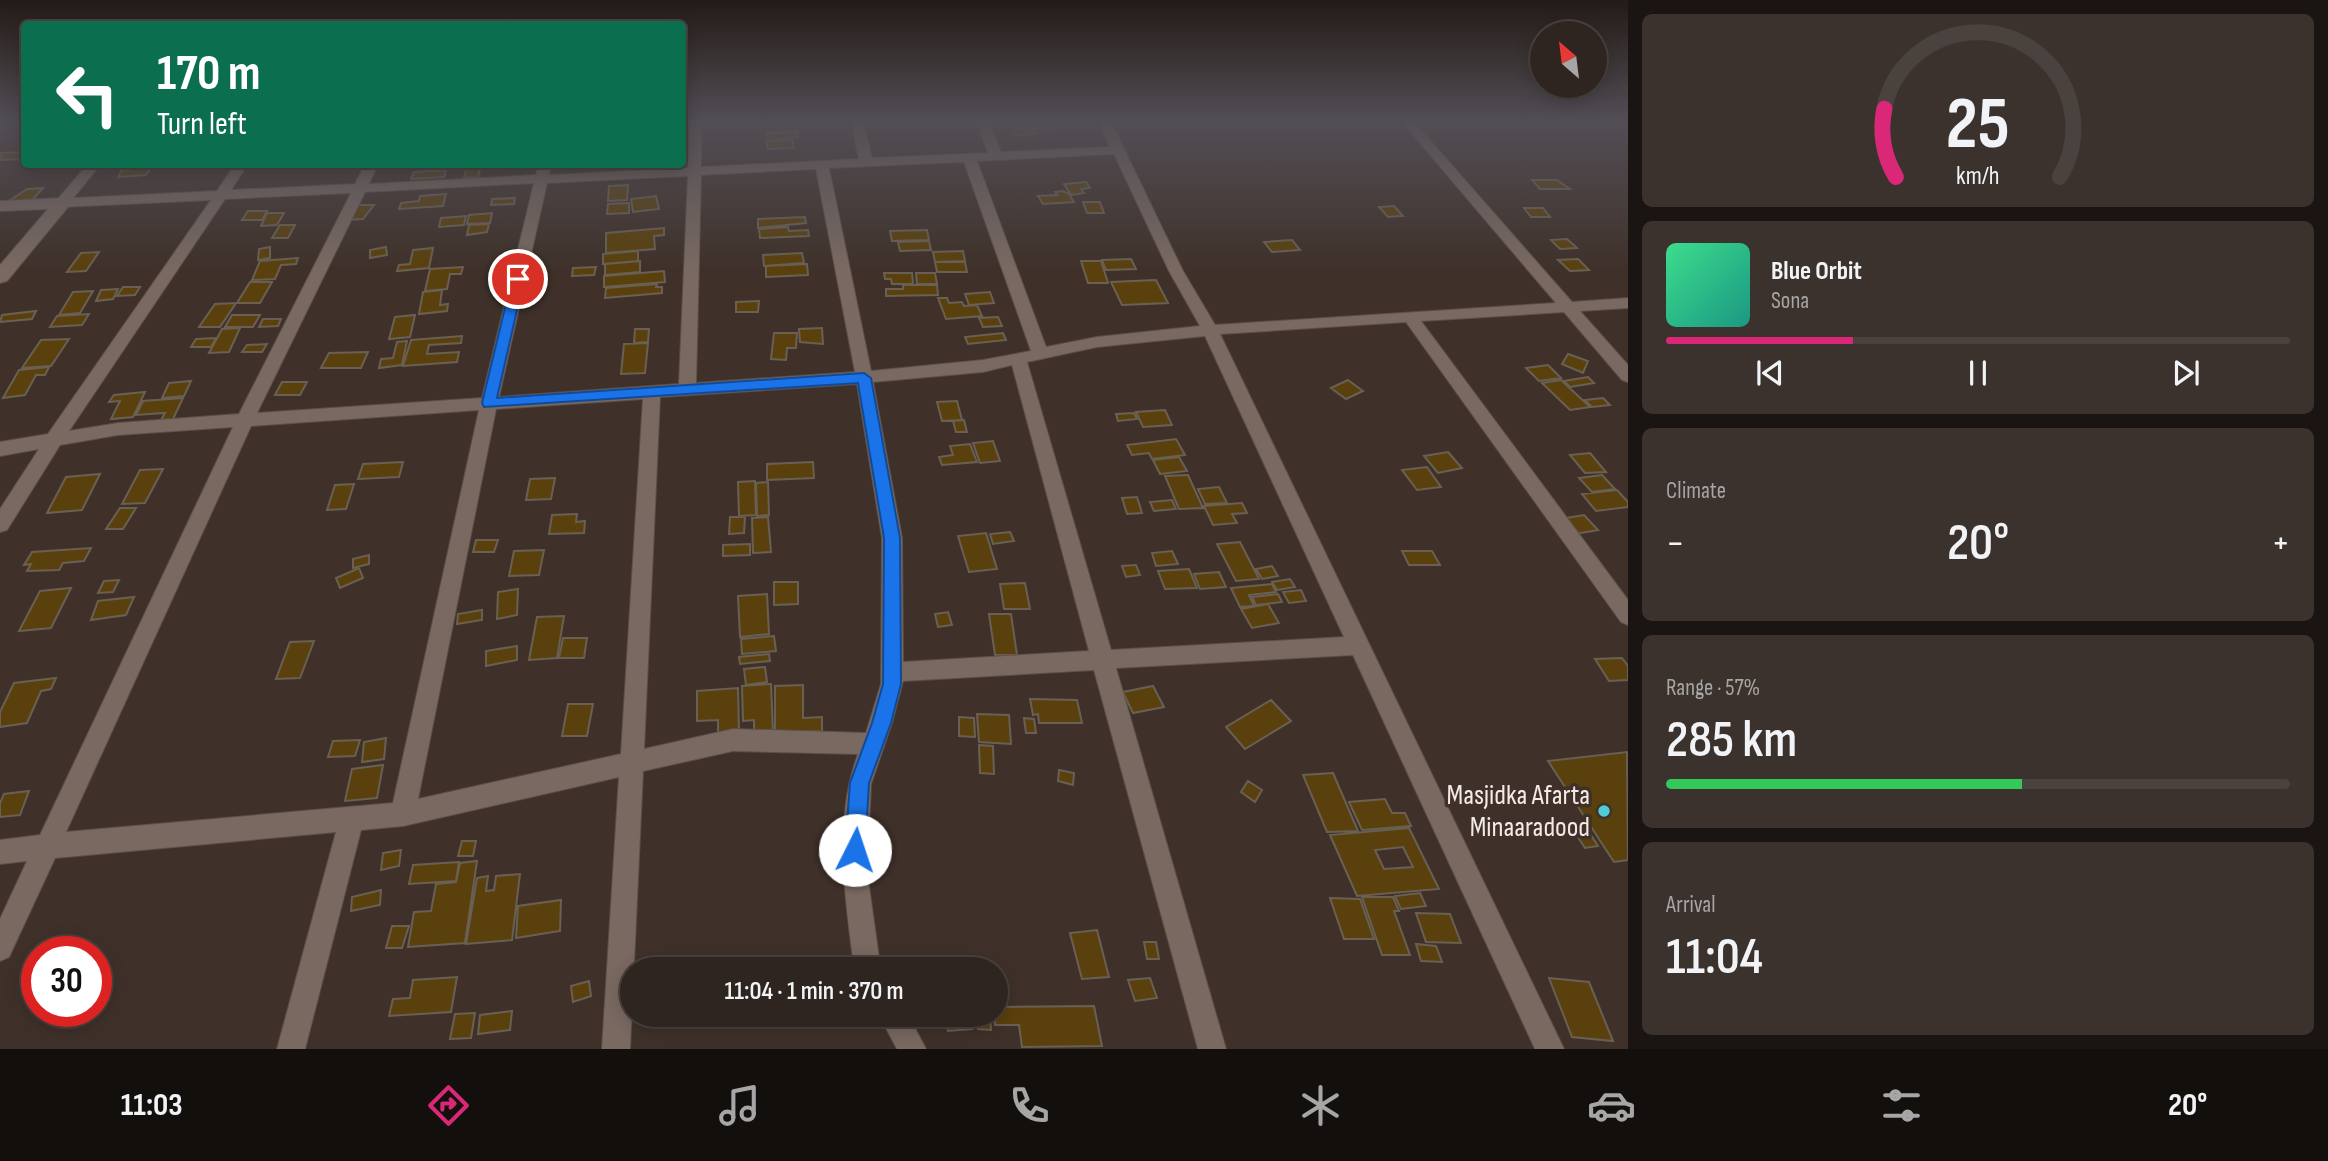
<!DOCTYPE html>
<html lang="en">
<head>
<meta charset="utf-8">
<style>
  body { margin:0; font-family:"Sofia Sans Condensed",sans-serif; background:#3b312d; color:#f1f3f6; height:100vh; display:flex; flex-direction:column; font-size:26px; white-space:nowrap }
  * { box-sizing:border-box; margin:0 }
  p { font-size:23px; color:#a7a5a5 }
  .icon { flex:none; width:38px; height:38px; fill:none; stroke:currentColor; stroke-width:2; stroke-linecap:round; stroke-linejoin:round }
  .map { position:relative; flex:1; overflow:hidden }
  .sheet { display:flex; flex-direction:column; gap:14px; padding:14px; background:#1a1412; width:700px }
  .sheet>* { flex:none }
  .hud { position:absolute; left:21px; top:21px; width:665px; height:147px; border-radius:7px; box-shadow:0 4px 18px #0003,0 0 0 2px #4a423e; background:#0b6e4f; color:#fff; overflow:hidden }
  .needle { width:46px; rotate:332deg }
  .tools { position:absolute; left:1530px; top:21px; display:grid; gap:14px }
  .tools a { display:grid; place-items:center; width:77px; height:77px; border-radius:50%; background:#2f2520; box-shadow:0 4px 18px #0003,0 0 0 2px #4a423e; font-size:35px }
  .speed { position:absolute; left:21px; top:936px; display:flex; gap:14px; font-size:35px; font-weight:700; text-align:center }
  .speed>* { display:grid; place-content:center; width:91px; height:91px; border-radius:50%; background:#2f2520; box-shadow:0 4px 18px #0003,0 0 0 2px #4a423e; line-height:1 }
  .speed .limit { border:10px solid #d22; background:#fff; color:#111 }
  .pin { position:absolute; display:grid; place-items:center; width:60px; height:60px; color:#fff; margin:-30px; border:4px solid #fff; border-radius:50%; box-shadow:0 2px 7px #0007 }
  .me { position:absolute; width:77px; margin:-38px; rotate:4deg; stroke-linejoin:round; filter:drop-shadow(0 0 5px #0008) }
  .turn { display:flex; align-items:center; gap:24px; height:147px; padding:0 21px; font-size:32px }
  .turn .icon { width:91px; height:91px; stroke-width:2.5 }
  .turn b { display:block; font-size:49px; line-height:60px }
  .big { font-size:52px; font-weight:600; line-height:1.1 }
  .sheet .tile { flex:1; display:flex; flex-direction:column; justify-content:center; gap:10px; min-width:0; padding:0 24px; border-radius:10px; background:#3b312d }
  .sheet .dial { align-items:center; gap:0 }
  .dial svg { height:182px; overflow:visible; fill:none; stroke:#4a423e; stroke-width:7; stroke-linecap:round; text-anchor:middle }
  .dial text { fill:#f1f3f6; stroke:none }
  .song { display:flex; align-items:center; gap:21px }
  .cover { width:84px; height:84px; border-radius:10px; background:linear-gradient(135deg,hsl(150 70% 55%),hsl(170 70% 35%)) }
  .played { height:7px; border-radius:4px; background:linear-gradient(90deg,#db2777 30%,#4a423e 30%) }
  .keys { display:flex; justify-content:space-around; direction:ltr }
  .heat { display:flex; justify-content:space-between; align-items:center; font-size:38px; direction:ltr }
  .charge { height:10px; border-radius:5px; background:linear-gradient(90deg,#34c759 57%,#4a423e 0) }
  .trip { position:absolute; left:620px; top:957px; width:388px; height:70px; border-radius:35px; background:#2f2520; box-shadow:0 4px 18px #0003,0 0 0 2px #4a423e; font-weight:600; line-height:70px; text-align:center }
  .dock { display:flex; height:112px; justify-content:space-around; align-items:center; background:#130f0d; color:#a7a5a5 }
  .dock .icon { width:49px; height:49px }
  .dock .selected { color:#db2777 }
  .dock b { font-size:32px; color:#f1f3f6 }
  main { display:flex; flex:1; min-height:0 }
  .map>svg:first-child { display:block }
  .building { fill:#5a400d; stroke:#696053; stroke-width:2; fill-rule:evenodd }
  .lines { fill:none; stroke-linecap:round; stroke-linejoin:round }
  .minor-casing { stroke:#5b4f49; stroke-width:2 }
  .tertiary-casing { stroke:#5b4f49; stroke-width:2 }
  .minor { fill:#796961; fill-rule:evenodd }
  .tertiary { fill:#796961; fill-rule:evenodd }
  .route { fill:#1a73e8; stroke:#114b97; stroke-width:2 }
  .poi-dot { fill:#51ccd4; stroke:#3f312a; stroke-width:2.5 }
  .labels { text-anchor:middle; dominant-baseline:central; stroke-width:7; stroke-linejoin:round; paint-order:stroke }
  .near-poi-label { font-size:28px; fill:#f4eae6; stroke:#3f312a; text-anchor:end }
</style>
</head>
<body>
<main>
<div class="map">
<svg width="1628" height="1049" viewBox="0 0 1628 1049">
  <rect width="100%" height="100%" fill="#3f312a"/>
  <path class="building" d="M1009,122H1030L1036,134L1015,135L1013,131L1019,130L1016,124H1010Z
    M1031,122H1052L1055,128L1035,129Z
    M797,132L798,137L768,141L767,133Z
    M792,140L794,148L768,149L766,141Z
    M24,152L22,159L0,160L2,157L0,153Z
    M481,166L478,177L464,178L467,167Z
    M151,168L146,175L118,177L122,170Z
    M446,170L444,177L411,179L414,172Z
    M1532,180H1557L1570,189H1540Z
    M1086,182L1090,188L1081,189L1084,193L1071,195L1064,184Z
    M628,185L627,200L608,201L609,186Z
    M43,188L32,200L9,201L27,189Z
    M1063,191L1069,194L1074,202L1043,204L1038,196L1057,195L1055,192Z
    M446,194L443,206L399,209L401,203L419,201L420,196Z
    M656,196L659,209L633,212L631,199Z
    M515,198L514,204L491,205L492,199Z
    M1083,202H1100L1104,213H1087Z
    M629,203V213L607,214L608,204Z
    M354,205H374L363,219L346,220Z
    M1394,206L1403,216L1388,217L1379,207Z
    M1524,208H1543L1550,217H1531Z
    M248,211H267L262,220H242Z
    M267,213H284L277,225L261,226Z
    M492,213L490,223L467,224L469,215Z
    M466,216L464,225L439,227L441,218Z
    M805,217L806,223L758,228V219Z
    M489,224L487,232L467,235L469,225Z
    M280,225H295L288,238H272Z
    M788,227L789,231L808,230L809,236L760,238L759,229Z
    M664,228V235L654,236L655,249L606,253V233Z
    M927,230L929,240L892,241L890,231Z
    M1567,239L1577,248L1560,249L1551,240Z
    M1292,240L1300,250L1272,252L1264,242Z
    M929,241L931,250L900,251L898,242Z
    M270,247V258L258,260L259,249Z
    M386,247L387,255L370,258V250Z
    M433,248L429,268L397,271L399,265L410,264L413,250Z
    M638,251V261L603,264V254Z
    M963,251L965,261L935,262L933,252Z
    M99,252L86,271L67,272L81,253Z
    M802,253L804,263L764,266L763,255Z
    M298,258L296,264L281,265L275,279L252,280L260,261Z
    M1131,259L1136,269L1106,270L1102,260Z
    M1578,259L1589,270L1570,271L1558,260Z
    M640,261V272L605,275V264Z
    M1081,261H1101L1108,283H1088Z
    M935,262H965L967,272H937Z
    M807,264L808,275L766,277V266Z
    M463,267L461,274H450L447,289L425,291L430,269Z
    M596,267L594,275L572,276L573,268Z
    M664,271L665,282L604,287V276Z
    M884,273H912L913,284H892L891,279H885Z
    M916,273H935L937,284H917Z
    M1156,280L1168,303L1122,305L1111,282Z
    M250,282H272L260,303H237Z
    M657,284L656,287H662V293L605,298L606,288Z
    M903,285H937L938,295L886,296V289H903Z
    M123,287H140L135,295L117,296Z
    M118,289L113,299L96,301L101,290Z
    M442,290L440,305L448,304L447,311L419,314L423,292Z
    M93,291L80,313L59,315L73,292Z
    M990,292L994,303L969,305L965,294Z
    M938,298H947L949,303L962,302L964,306L977,305L982,316L946,319Z
    M759,301L758,312H736V302Z
    M236,303L220,327H199L215,304Z
    M36,311L32,319L0,322L2,315Z
    M89,314L82,325L50,327L57,316Z
    M232,315H260L253,327H225Z
    M415,315L410,337L389,339L395,317Z
    M998,317L1002,326L983,327L979,318Z
    M263,319H281L278,326L259,327Z
    M240,328L229,352L209,353L222,329Z
    M822,328L823,344L800,342L799,329Z
    M635,329H649L648,342L634,343Z
    M774,333H797L796,348H787L786,360L771,359Z
    M1003,333L1006,340L968,344L965,337Z
    M462,336L461,343L429,345L427,354L459,352L457,362L403,366L411,340Z
    M216,338L211,347H191L196,339Z
    M69,339L51,366L22,368L41,340Z
    M407,341L402,365L379,368L381,359L393,358L397,342Z
    M648,343L645,373L621,374L624,344Z
    M267,344L262,352H242L247,345Z
    M368,352L361,368H321L329,353Z
    M1568,354L1588,361L1583,373L1562,364Z
    M1548,365L1561,378L1539,381L1526,368Z
    M49,367L45,375H36L25,395L3,398L19,370Z
    M1588,377L1594,383L1570,387L1564,381Z
    M1348,380L1363,391L1346,399L1331,388Z
    M1561,380L1590,407L1570,410L1542,383Z
    M191,381L184,396L162,398L169,383Z
    M282,382H307L300,395H275Z
    M145,392L133,417L111,419L120,401L109,402L114,395Z
    M183,398L173,419L161,420L165,413L136,415L143,401Z
    M1603,398L1610,405L1592,407L1585,400Z
    M957,401L962,420L942,421L937,402Z
    M1165,410L1172,425L1143,427L1136,412Z
    M1134,413L1137,419L1118,421L1116,414Z
    M964,420L967,432H956L953,421Z
    M1176,439L1185,455L1152,459L1149,453L1132,455L1127,445Z
    M993,441L1000,461L980,463L973,443Z
    M970,444L977,462L942,465L939,457L953,455L950,446Z
    M1448,452L1462,468L1438,473L1424,456Z
    M1590,453L1606,472L1585,473L1570,455Z
    M1179,457L1187,471L1160,474L1153,460Z
    M403,462L399,477L358,479L363,464Z
    M813,462L814,478L767,480V464Z
    M1427,467L1441,487L1417,490L1402,470Z
    M163,469L145,503L122,504L140,470Z
    M100,474L82,510L47,513L66,477Z
    M1188,475L1203,508L1179,509L1165,476Z
    M1602,475L1615,489L1592,492L1579,478Z
    M555,478L551,499L526,500L530,479Z
    M755,481L756,515L739,516L738,482Z
    M768,482L769,515L757,516L756,483Z
    M354,484L346,509L327,510L335,485Z
    M1219,487L1227,503L1205,504L1198,489Z
    M1617,490L1628,502V507L1596,511L1582,494Z
    M1137,497L1142,513L1127,514L1122,498Z
    M1172,500L1176,509L1154,511L1150,502Z
    M1242,503L1247,513L1232,514L1237,523L1213,525L1204,506Z
    M120,508H136L123,529H106Z
    M577,514L576,522L585,521L584,533L549,534L552,515Z
    M1584,515L1598,530L1575,534L1560,519Z
    M730,517H745L744,533L729,534Z
    M768,517L771,552L753,553L752,518Z
    M1010,532L1014,541L993,544L990,534Z
    M986,533L997,569L969,572L958,536Z
    M476,540H498L494,552H473Z
    M1240,542L1259,579L1236,581L1217,544Z
    M750,544V555L723,556V545Z
    M91,548L84,561L63,563L59,570L27,571L31,564L24,565L32,552Z
    M544,550L539,575L509,576L514,551Z
    M1172,551L1178,564L1156,566L1152,553Z
    M1402,551H1432L1440,565H1409Z
    M369,555V564L353,568V559Z
    M1136,565L1140,575L1126,577L1122,566Z
    M1272,566L1278,576L1262,579L1256,569Z
    M359,568L363,578L340,588L336,578Z
    M1189,569L1197,588L1165,589L1158,571Z
    M1219,572L1226,587L1200,589L1194,574Z
    M1290,579L1295,587L1277,590L1272,582Z
    M119,580L113,592L98,593L104,581Z
    M774,582H798V604L774,605Z
    M1025,583L1030,609H1004L1000,584Z
    M1272,584L1276,592L1249,595L1254,606L1240,607L1231,588Z
    M71,588L51,628L19,631L40,591Z
    M518,589L517,615L497,619L498,592Z
    M1301,590L1306,601L1289,603L1283,592Z
    M767,594L769,634L740,637L738,596Z
    M1278,594L1282,602L1256,605L1252,597Z
    M134,597L126,615L91,620L98,601Z
    M1268,604L1279,623L1252,628L1241,609Z
    M482,610V620L457,624L458,614Z
    M948,612L952,625L938,627L935,614Z
    M989,614H1011L1017,655H995Z
    M564,616L557,658L529,660L537,617Z
    M774,636L776,651L742,654L741,639Z
    M563,638H587L584,658H559Z
    M314,641L300,678L276,679L290,642Z
    M517,646V660L486,666V651Z
    M769,654L770,661L740,664L739,657Z
    M1622,658L1628,666V680L1609,681L1595,659Z
    M765,667L767,682L746,685L744,669Z
    M56,678L51,689L41,691L27,723L0,727V712L14,683Z
    M771,684L773,732L754,734V720L743,721L742,686Z
    M803,685V718L822,717V731L775,732V686Z
    M1153,686L1164,707L1133,713L1123,692Z
    M738,688L739,733L718,735V720L697,721V691Z
    M1030,699L1077,700L1082,723H1039L1038,714L1033,715Z
    M1271,700L1291,721L1245,749L1226,727Z
    M568,704H593L587,736H562Z
    M977,714L1009,715L1011,744L979,742Z
    M959,717L974,718L975,737L959,736Z
    M1024,718L1034,719L1036,733H1026Z
    M386,738L384,759L362,762L364,742Z
    M360,740L355,756L328,757L333,741Z
    M979,745L993,746L994,774L980,773Z
    M1627,752L1628,860L1614,862L1548,761Z
    M383,765L377,798L345,801L352,769Z
    M1059,770L1074,773L1073,785L1058,781Z
    M1333,773L1358,831L1327,832L1303,775Z
    M1248,781L1262,790L1255,802L1241,792Z
    M29,791L20,815L0,817V803L4,794Z
    M1385,799L1392,813H1405L1411,826L1362,830L1349,802Z
    M1585,826L1598,846L1585,848L1572,828Z
    M1409,828L1439,889L1357,896L1330,835ZM1403,847L1413,867L1384,869L1375,850Z
    M462,841H476L473,856H458Z
    M401,850L399,866L381,870L383,853Z
    M477,861L465,943L408,947L414,912L431,911L436,884L456,882L460,863Z
    M459,862L456,881L409,884L413,865Z
    M520,874L512,940L466,944L477,878L488,876L486,891L494,890L496,876Z
    M381,890L380,905L351,911L352,897Z
    M1420,893L1426,906L1401,909L1395,896Z
    M1362,897H1393L1399,911H1394L1410,955H1382Z
    M1330,898L1360,899L1374,939H1344Z
    M561,900L560,931L516,938L518,906Z
    M1416,913L1450,914L1461,943L1426,942Z
    M392,926H409L402,948H386Z
    M1097,930L1109,977L1082,979L1070,933Z
    M1144,942H1156L1159,959H1147Z
    M1416,944L1436,946L1442,962L1421,961Z
    M457,977L451,1012L389,1016L393,999L410,998L413,980Z
    M1150,978L1157,998L1135,1001L1128,980Z
    M1549,978L1589,982L1613,1041L1572,1037Z
    M589,981L591,996L573,1002L571,986Z
    M1094,1006L1102,1046L1022,1047L1019,1025H995L996,1007Z
    M512,1011L510,1030L478,1034L480,1015Z
    M475,1013L471,1038L450,1039L455,1014Z
    M946,1015H970L972,1029L948,1031Z
    M977,1015H990L991,1030L978,1029Z"/>
  <g class="lines">
    <defs>
      <path id="minor" d="M690,122H702L701,167L859,159L851,122H863L872,158L988,153L977,122H989L1001,152L1110,147L1099,122H1111L1183,271L1215,325L1556,303L1402,122H1414L1572,302L1628,298V308L1580,311L1628,365V382L1622,380L1564,312L1421,321L1628,600V625L1621,622L1406,322L1220,334L1564,1049H1535L1353,655L1116,668L1226,1049H1198L1094,670L903,681L892,723L871,784L867,872L879,958L884,970L857,968L853,959C844,890 834,820 858,754L733,751L643,771L630,1049H602L619,777L403,826L361,830L305,1049H277L336,832L55,858L9,957L0,961V919L27,861L0,864V840L40,835L233,427L118,435L60,445L7,530L0,532V509L39,449L0,456V442L48,434L211,200L62,207L57,206V200L88,164H101L73,198L217,191L235,164H248L231,190L355,184L365,164H378L369,184L536,175L538,164H551L549,175L688,168ZM1114,154L1169,271L1200,326L1097,337L1046,347L977,161ZM964,162L1031,351L983,360L871,371L829,168ZM816,169L855,372L696,383L701,175ZM688,176L679,384L499,397L547,183ZM534,183L482,398L257,413L365,192ZM351,193L239,414L118,423L69,431L225,199ZM1205,336L1344,637L1111,650L1027,362L1097,347ZM1012,365L1089,651L903,662L902,538L873,382L983,372ZM857,384L882,538L881,684L866,733L733,729L644,749L660,397ZM643,399L621,754L418,799L496,409ZM479,410L393,803L66,832L251,426Z
        M879,1015H908L926,1049H897Z"/>
      <path id="tertiary" d="M62,198L68,199L71,203L68,207L7,281L0,283V265L48,209L0,211V201Z"/>
    </defs>
    <use href="#minor" class="minor-casing"/>
    <use href="#tertiary" class="tertiary-casing"/>
    <use href="#minor" class="minor"/>
    <use href="#tertiary" class="tertiary"/>
  </g>
  <linearGradient id="sky" x2="0" y2="1"><stop stop-color="#231b17"/><stop offset="0.45" stop-color="#524e55"/><stop offset="1" stop-color="#524e55" stop-opacity="0"/></linearGradient>
  <rect width="1628" height="269" fill="url(#sky)"/>
  <path class="route" d="M518,275L524,279L497,398L864,373L871,378L900,538L901,684L891,723L869,783L865,850L862,857L855,860L848,857L845,850L850,783L872,723L883,684L884,538L858,383L484,407L482,403L512,279Z"/>
  <circle class="poi-dot" cx="1604" cy="811" r="7"/>
  <g class="labels">
    <g class="near-poi-label">
      <text x="1590" y="795">Masjidka Afarta<tspan x="1590" dy="32">Minaaradood</tspan></text>
    </g>
  </g>
</svg>
<div class="tools">
<a><svg class="needle" viewBox="-14 -14 28 28"><path d="M0-13l5 13h-10z" fill="#e53935"/><path d="M0 13l5-13h-10z" fill="#a7a5a5"/></svg></a>
</div>
<div class="speed"><div class="limit">30</div></div>
<div class="pin" style="left:518px;top:279px;background:#d93025"><svg class="icon" aria-label="arrive" viewBox="0 0 24 24"><path d="M6 21V4h12l-3 4 3 4H6"/></svg></div>
<svg class="me" style="left:855px;top:850px" viewBox="-20 -20 40 40"><circle r="19" fill="#fff"/><path d="M0-13L10 11 0 6-10 11z" fill="#1a73e8"/></svg>
<div class="trip">11:04 · 1 min · 370 m</div>
<div class="hud">
<div class="turn"><svg class="icon" aria-label="left" viewBox="0 0 24 24"><path d="M17 20v-9H6M10 6l-5 5 5 5"/></svg><div><b>170 m</b>Turn left</div></div>
</div>
</div>
<section class="sheet">
<div class="tile dial"><svg viewBox="0 0 100 80">
<path d="M14 69A42 42 0 1 1 86 69"/>
<path d="M14 69A42 42 0 0 1 9 39" stroke="#db2777"/>
<text x="50" y="56" font-size="32" font-weight="700">25</text>
<text x="50" y="72" font-size="11">km/h</text>
</svg></div>
<div class="tile">
<div class="song"><i class="cover"></i><div><b>Blue Orbit</b><p>Sona</p></div></div>
<div class="played"></div>
<div class="keys"><svg class="icon" aria-label="previous" viewBox="0 0 24 24"><path d="M18 5L8 12l10 7zM5 5v14"/></svg><svg class="icon" aria-label="pause" viewBox="0 0 24 24"><path d="M8 5v14M16 5v14"/></svg><svg class="icon" aria-label="next" viewBox="0 0 24 24"><path d="M6 5l10 7-10 7zM19 5v14"/></svg></div>
</div>
<div class="tile"><p>Climate</p>
<div class="heat"><a>−</a><b class="big">20°</b><a>+</a></div>
</div>
<div class="tile"><p>Range · 57%</p><b class="big">285 km</b><div class="charge"></div></div>
<div class="tile"><p>Arrival</p><b class="big">11:04</b></div>
</section>
</main>
<nav class="dock">
<b>11:03</b>
<svg class="icon selected" aria-label="directions" viewBox="0 0 24 24"><path d="M12 3l9 9-9 9-9-9zM9 14v-3h6M13 9l2 2-2 2"/></svg>
<svg class="icon" aria-label="music" viewBox="0 0 24 24"><path d="M9 18V5l10-2v13"/><circle cx="6" cy="18" r="3"/><circle cx="16" cy="16" r="3"/></svg>
<svg class="icon" aria-label="phone" viewBox="0 0 24 24"><path d="M5 4h4l2 5-3 2q2 4 5 5l2-3 5 2v4C11 20 4 13 5 4z"/></svg>
<svg class="icon" aria-label="climate" viewBox="0 0 24 24"><path d="M12 3v18M4 7l16 10M4 17L20 7"/></svg>
<svg class="icon" aria-label="car" viewBox="0 0 24 24"><path d="M5 17H2v-5l4-1 3-4h7l3 4 3 1v5h-3M9 17h6M6 11h13"/><circle cx="7" cy="17" r="2"/><circle cx="17" cy="17" r="2"/></svg>
<svg class="icon" aria-label="filters" viewBox="0 0 24 24"><path d="M4 7h16M4 17h16"/><circle cx="9" cy="7" r="2"/><circle cx="15" cy="17" r="2"/></svg>
<b>20°</b>
</nav>
</body>
</html>
